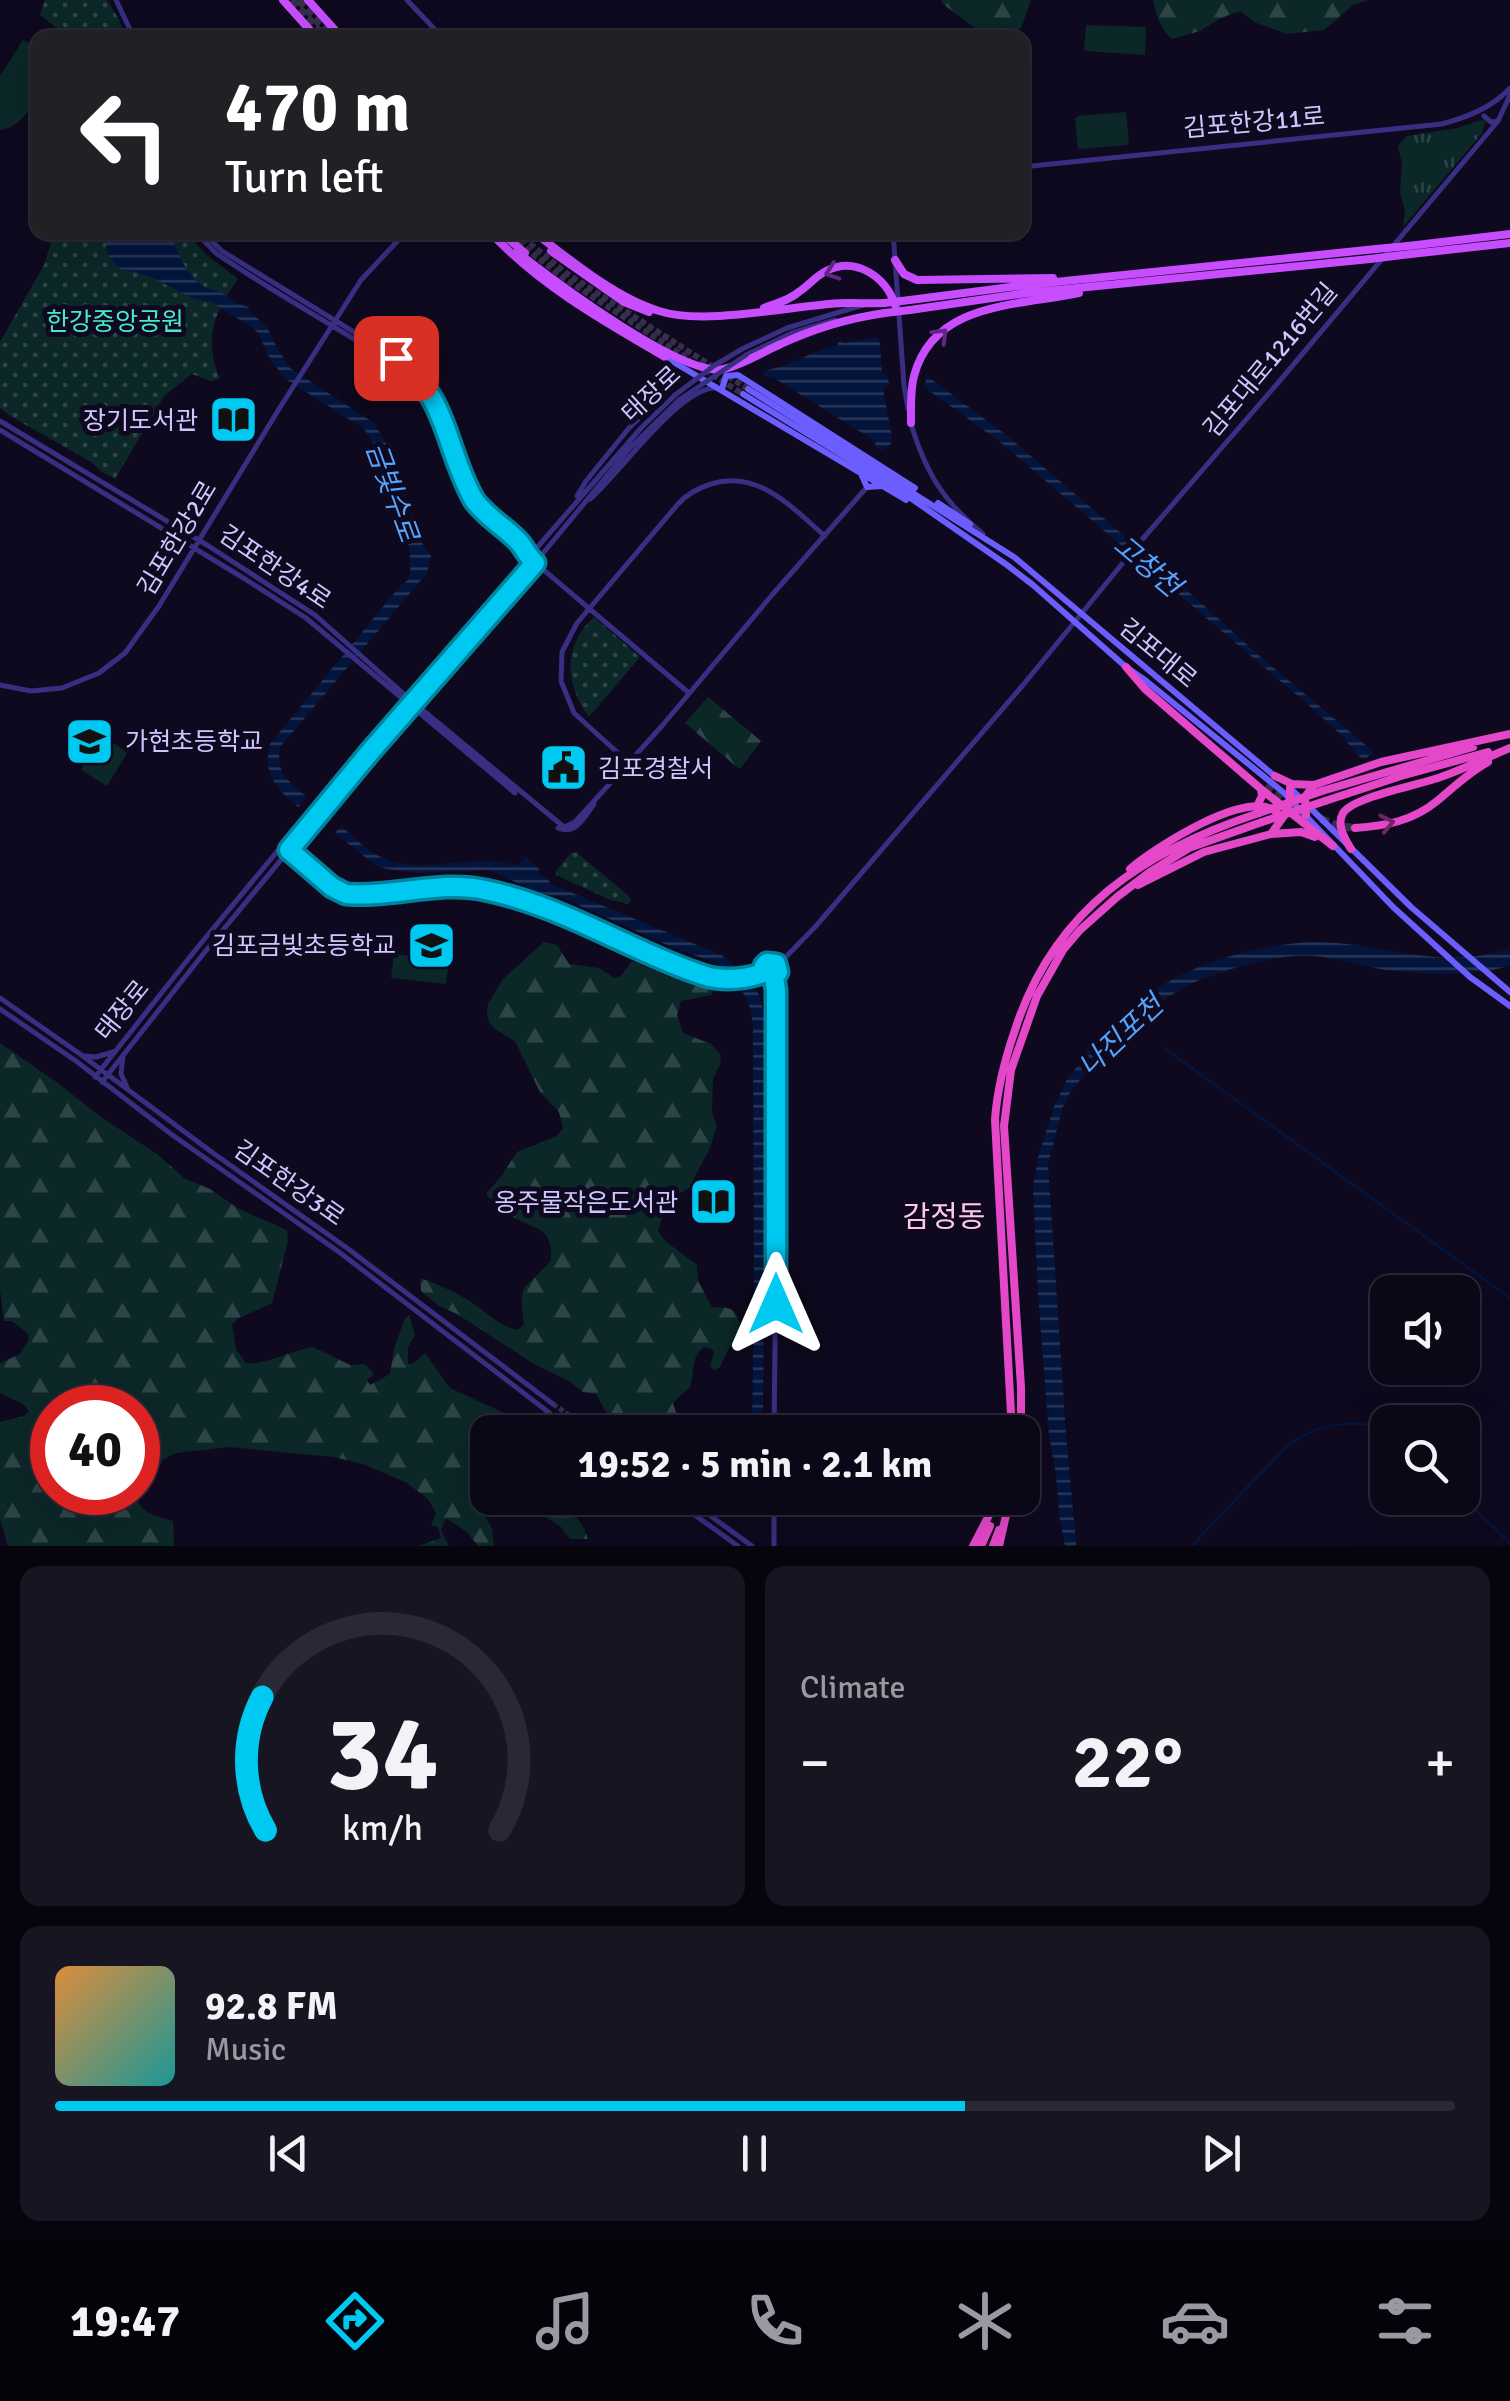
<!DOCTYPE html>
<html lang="en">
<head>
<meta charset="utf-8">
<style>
  body { margin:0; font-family:Signika,"Noto Sans KR",sans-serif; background:#181523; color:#f1f3f6; height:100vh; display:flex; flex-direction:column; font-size:38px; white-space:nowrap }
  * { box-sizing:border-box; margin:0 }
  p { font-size:32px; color:#9999a1 }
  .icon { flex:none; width:55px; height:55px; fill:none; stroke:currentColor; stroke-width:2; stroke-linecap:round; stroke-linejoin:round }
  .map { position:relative; height:1546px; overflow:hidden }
  .details { display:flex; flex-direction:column; gap:20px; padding:20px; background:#06040c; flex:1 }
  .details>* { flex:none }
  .guide { position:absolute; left:30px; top:30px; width:1000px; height:210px; border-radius:20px; box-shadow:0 10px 40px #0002,0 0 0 2px #2a2835; background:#202124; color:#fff; overflow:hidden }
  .tools { position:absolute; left:1370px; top:1275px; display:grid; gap:20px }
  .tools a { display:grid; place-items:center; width:110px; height:110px; border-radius:20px; background:#0a0716; box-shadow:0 10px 40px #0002,0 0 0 2px #2a2835; font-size:50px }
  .speed { position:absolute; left:30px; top:1385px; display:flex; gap:20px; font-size:50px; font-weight:700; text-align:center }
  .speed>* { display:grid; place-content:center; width:130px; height:130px; border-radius:50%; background:#0a0716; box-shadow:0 10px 40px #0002,0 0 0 2px #2a2835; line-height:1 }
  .speed .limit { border:15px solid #d22; background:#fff; color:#111 }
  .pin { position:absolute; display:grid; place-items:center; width:85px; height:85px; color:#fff; margin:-42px; border-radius:20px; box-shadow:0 5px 15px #0006 }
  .me { position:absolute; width:110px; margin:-55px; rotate:0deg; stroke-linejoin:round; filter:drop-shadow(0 0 8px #0008) }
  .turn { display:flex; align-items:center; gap:35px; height:210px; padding:0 30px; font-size:45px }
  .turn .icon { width:130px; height:130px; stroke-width:2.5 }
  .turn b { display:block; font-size:70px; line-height:85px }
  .big { font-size:75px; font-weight:700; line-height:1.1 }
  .details .tile { flex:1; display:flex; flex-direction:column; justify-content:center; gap:15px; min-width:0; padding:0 35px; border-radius:20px; background:#181523 }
  .details .dial { align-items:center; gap:0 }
  .dial svg { height:260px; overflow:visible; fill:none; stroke:#2a2835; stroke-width:7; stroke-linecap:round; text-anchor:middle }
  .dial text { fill:#f1f3f6; stroke:none }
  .song { display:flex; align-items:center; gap:30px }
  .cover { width:120px; height:120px; border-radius:15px; background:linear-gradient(135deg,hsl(30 70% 55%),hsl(180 70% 35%)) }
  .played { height:10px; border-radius:5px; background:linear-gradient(90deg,#00c9f1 65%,#2a2835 65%) }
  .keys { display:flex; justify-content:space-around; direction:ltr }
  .heat { display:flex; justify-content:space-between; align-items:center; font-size:55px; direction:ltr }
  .details .tiles { flex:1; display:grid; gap:20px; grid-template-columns:1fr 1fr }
  .tile:last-child { grid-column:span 2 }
  .trip { position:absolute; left:470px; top:1415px; width:570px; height:100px; border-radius:20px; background:#0a0716; box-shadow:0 10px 40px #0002,0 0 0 2px #2a2835; font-weight:700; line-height:100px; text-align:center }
  .menu { display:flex; height:160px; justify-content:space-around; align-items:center; background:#040309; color:#9999a1 }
  .menu .icon { width:70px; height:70px }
  .menu .on { color:#00c9f1 }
  .menu b { font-size:45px; color:#f1f3f6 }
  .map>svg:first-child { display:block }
  .grass { fill:url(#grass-tufts) }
  .forest { fill:url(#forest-firs) }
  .park { fill:url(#park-dots) }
  .pitch { fill:#0c2728 }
  .water { fill:url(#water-rules) }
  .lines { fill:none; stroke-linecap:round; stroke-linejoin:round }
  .stream { stroke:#04153d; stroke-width:2.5 }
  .tertiary-tunnel { stroke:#352f4b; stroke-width:5; stroke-dasharray:5 2.5; stroke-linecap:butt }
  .secondary-tunnel { stroke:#352f4b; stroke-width:6; stroke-dasharray:6 3; stroke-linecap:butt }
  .primary-tunnel { stroke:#352f4b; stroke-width:8; stroke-dasharray:8 4; stroke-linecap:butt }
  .trunk-tunnel { stroke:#352f4b; stroke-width:8; stroke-dasharray:8 4; stroke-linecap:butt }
  .tertiary { stroke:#382f82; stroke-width:5 }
  .secondary { stroke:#6c5dff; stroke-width:6 }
  .primary { stroke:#c84dff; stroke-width:8 }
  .trunk { stroke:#e447c8; stroke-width:8 }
  .tertiary-bridge { stroke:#382f82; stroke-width:5 }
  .primary-bridge { stroke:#c84dff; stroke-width:8 }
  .trunk-bridge { stroke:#e447c8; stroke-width:8 }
  .oneway { stroke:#622883 }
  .oneway2 { stroke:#6e256a }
  .route-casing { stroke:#00839d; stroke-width:25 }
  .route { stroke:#00c9f1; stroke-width:18 }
  .labels { text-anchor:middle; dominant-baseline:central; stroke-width:10; stroke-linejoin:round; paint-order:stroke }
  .street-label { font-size:25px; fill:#d0c6ff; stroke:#0e091e }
  .park-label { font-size:25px; fill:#46ebcd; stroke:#0e091e }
  .poi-label { font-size:25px; fill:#d0c6ff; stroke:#0e091e; text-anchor:end }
  .water-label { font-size:28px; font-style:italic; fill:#54a5ff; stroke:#0e091e }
  .quarter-label { font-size:30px; fill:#ffc8e7; stroke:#0e091e }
</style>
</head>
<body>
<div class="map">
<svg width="1510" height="1546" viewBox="0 0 1510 1546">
  <defs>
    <pattern id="grass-tufts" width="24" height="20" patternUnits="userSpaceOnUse" patternTransform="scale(2.5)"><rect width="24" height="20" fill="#0c2728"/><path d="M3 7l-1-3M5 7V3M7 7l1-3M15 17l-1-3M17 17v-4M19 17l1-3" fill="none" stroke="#2e4548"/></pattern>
    <pattern id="forest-firs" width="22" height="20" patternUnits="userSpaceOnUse" patternTransform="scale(2.5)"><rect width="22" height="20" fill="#0c2728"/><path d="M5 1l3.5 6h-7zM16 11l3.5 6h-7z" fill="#2e4548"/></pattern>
    <pattern id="park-dots" width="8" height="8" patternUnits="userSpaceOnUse" patternTransform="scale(2.5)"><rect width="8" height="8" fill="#0c2728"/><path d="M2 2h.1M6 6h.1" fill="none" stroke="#2e4548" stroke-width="1.8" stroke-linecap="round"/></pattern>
    <pattern id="water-rules" width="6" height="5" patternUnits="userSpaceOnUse" patternTransform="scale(2.5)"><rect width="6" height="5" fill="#04153d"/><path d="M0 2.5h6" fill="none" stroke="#28365a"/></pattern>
  </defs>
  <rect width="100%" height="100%" fill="#0e091e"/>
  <path class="grass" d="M1481,120L1486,121L1482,133L1403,227L1405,211L1400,192L1402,164L1398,146L1407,136L1458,128Z"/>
  <path class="forest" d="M941,0H1031C1027,10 1023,31 1013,36C994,47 958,15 943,4Z
    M1153,0H1368L1353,5L1324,30L1287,34L1254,22L1240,11L1221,18L1200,31L1172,39C1161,31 1156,13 1153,0Z
    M708,697L761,741L741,768H738L685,723Z
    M544,942L557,945L569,964L599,968L614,978L620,977L632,961L670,977L673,973L713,989L712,995L681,1001L677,1015L683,1033L711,1044L720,1054L721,1062L713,1079L712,1112L717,1126L710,1148L689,1188L667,1201L658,1231L665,1241L697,1265L698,1281L712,1307C717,1308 722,1307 727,1308C740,1310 742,1330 742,1341L729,1348L719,1368L714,1370L710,1366L714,1354L713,1350L704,1347C690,1358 695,1372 690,1387L673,1403L676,1412L690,1432H622L607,1414L596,1394L583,1392L569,1381L534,1364L457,1314L439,1306L421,1291L420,1278C438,1284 458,1293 474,1304C488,1314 501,1327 518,1330L524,1324C517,1279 526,1291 551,1260C553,1225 534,1230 511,1216C501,1211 493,1202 486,1194L502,1175L517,1152L557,1136L563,1128L559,1112L540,1092L515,1041L495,1029L489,1022L487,1014L488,1004L503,979Z
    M0,1043L58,1083L98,1115L157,1154L184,1178L210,1189L239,1209L287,1230L288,1241L272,1303L237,1319L232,1325L236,1349L246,1363C262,1366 293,1350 313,1347L350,1365L365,1364L374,1374L367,1380L370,1385L390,1374L394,1349L405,1318L409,1315L415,1335L408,1347V1364H413L425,1353L450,1388L500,1411L531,1432H488V1498H491L482,1510L492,1529L494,1546H478L467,1532L447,1519L444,1522L441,1531L449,1546H419L441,1538L438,1527L431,1525L436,1513L428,1499L407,1483L366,1465L334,1457L229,1447L176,1453L144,1470L138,1478V1408H52V1492L136,1493C137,1512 156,1516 173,1521L174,1546H8L0,1519V1422L24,1416L29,1411L23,1404L0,1393V1363L20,1354L29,1339L28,1334L12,1321H4L0,1290Z
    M515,1498H575C570,1515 584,1523 588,1539H570L560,1526Z"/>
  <path class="park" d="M45,0H107L119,19L125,37H68L40,15Z
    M54,233H186L207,255L238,279C214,313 203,338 220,379L210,381L192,374L164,396L115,479L102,472L91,462L12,417L0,408V342L44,265Z
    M594,617L640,657L589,717C565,685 562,646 594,617Z
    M576,852L629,896L631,901L628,904L608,899L556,875V871L571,853Z"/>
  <path class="pitch" d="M1086,25L1146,27L1145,55L1084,51Z
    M40,30L52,37L38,38C38,53 41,84 36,97C30,112 16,129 0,130V76L23,40L31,44Z
    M1126,112L1129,142L1127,145L1078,149L1075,119L1078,116Z
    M101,736L128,752L107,786L81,770Z
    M394,954L449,960L446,984L391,978Z"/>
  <path class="water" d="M107,233H169C179,252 184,275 205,287C209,289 215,290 220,292C230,297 238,305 249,307L248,310L267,327L277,348L290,368L374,423L388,447L422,543L431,556L427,573L280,747C276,774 288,781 307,797L298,807C277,789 262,774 270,744L401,585C408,580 409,581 410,572C415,543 383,451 363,428L284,378L268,355L258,333L251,327L212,302L194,299L149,276L120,269L109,257L106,248Z
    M877,337L880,344L882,374L888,376L889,384L883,389L892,437L891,444L882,450L876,448L875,441L774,378L765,377L764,371C789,366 812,351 838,345V341L845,343Z
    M927,376L1005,434L1171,576L1263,659L1374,752L1366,758H1361L1339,733L1312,708L1000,442L924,387Z
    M341,826C355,838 368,852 385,859C425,876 477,851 518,866L526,857L539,869L537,874L546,877L551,884L721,955C758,979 764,995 765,1038L763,1432H752L754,1281L753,1024L749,1005L741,988L726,969L713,962L669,946L561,897L540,893L488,870L421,873L387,869L375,865L335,833Z
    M1311,942C1382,941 1440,973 1510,948V965C1480,978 1413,974 1380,969C1357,965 1335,957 1312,956C1283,954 1255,962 1228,970L1226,973L1223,972C1191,980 1164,998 1138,1019L1139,1025L1136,1028L1130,1024L1072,1089L1062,1109L1048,1165L1066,1434L1076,1542V1546H1065L1059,1515L1056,1475L1049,1436L1038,1294L1033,1188L1038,1157L1054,1107L1067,1079L1088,1054L1086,1051L1088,1049L1092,1050C1104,1036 1115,1021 1129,1009C1178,967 1248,946 1311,942Z"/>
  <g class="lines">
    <path class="stream" d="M1164,1048L1510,1298
      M1462,1497L1510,1543
      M1192,1546C1217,1519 1242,1492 1268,1466C1277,1457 1286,1446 1297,1439C1322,1423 1361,1418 1388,1431"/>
    <path class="tertiary-tunnel" d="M553,1404L582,1424
      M547,1411L576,1430"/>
    <path class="secondary-tunnel" d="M516,232L566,273L713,367
      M511,237L565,279L690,360
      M705,370L743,394
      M728,376L748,389"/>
    <path class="primary-tunnel" d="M292,0L325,38
      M299,0L332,38
      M518,232L534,238"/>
    <path class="trunk-tunnel" d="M1265,787L1291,803
      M1321,819L1338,826L1355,828"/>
    <path class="tertiary" d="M116,0L134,38
      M407,0L443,38
      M1484,116L1491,122L1498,121L1510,95
      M1022,167L1442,124C1467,117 1492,108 1510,88
      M195,232L217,254C260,283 305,309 349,336C375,352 403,366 422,392C448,427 447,477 474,511L689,693
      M202,232L222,251L396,358C450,399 445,447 474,501C489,521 516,532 527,554
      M893,232L904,385L908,409
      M742,349L787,328L863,305
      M746,355L792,333L835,320
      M0,421L207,545L315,615L413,702L564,827L575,822L661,727L772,595L867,487
      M911,424C926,473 943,501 983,534
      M0,430L245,579L306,618L515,793
      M577,496L586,481L629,428L670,389L674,372L668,360
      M590,499C618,475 679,389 714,388
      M0,685L31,691L62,688L99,673L125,653L159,606L279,409L361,280L406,232
      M629,763L574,713L561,681L562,652L577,623L678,504C687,494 698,488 711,484C759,469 792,508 825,536
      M558,828C576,836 585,816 594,804
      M289,851L332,887L346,894C392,899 439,880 485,889C564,906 633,953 709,977L727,980L763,973
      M762 970a8 8 0 1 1 16 0a8 8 0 1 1-16 0Z
      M777,966L816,926L1023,685L1140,542L1283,377L1498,121
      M773,977L776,990L778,1082L774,1432
      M0,998L80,1054L213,1153L347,1248L553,1404
      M0,1009L76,1061L171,1134L339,1252L547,1411
      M123,1055L121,1074L127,1087
      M85,1056L96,1057L113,1052
      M95,1077L197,948L374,735L641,428L675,395
      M102,1082L204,953L370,752L535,563L629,449L679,400
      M582,1424L594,1432
      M576,1430L579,1432
      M671,1498L738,1546
      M686,1498L752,1546
      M774,1498V1546"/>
    <path class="secondary" d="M665,357L906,500
      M722,389L726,376L738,375L915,488
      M748,389L1014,557L1277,778
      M743,394L896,488L1007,565L1033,585L1126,667L1145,680L1283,792L1393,907L1470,977L1510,1006
      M862,476L867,487L882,486
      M938,503L970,524
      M1291,789L1411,907L1510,992"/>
    <path class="primary" d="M283,0L317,38
      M308,0L342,38
      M490,232C539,285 603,321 665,357
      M500,232L525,253
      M534,232C570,260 616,298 659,311C702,325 782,308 829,304C848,302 866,304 884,303
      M1408,246L1510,234
      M551,251L624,302L649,312
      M517,252C553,280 683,378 724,369C745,364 762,352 781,344C813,329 850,318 885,313
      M1402,255L1510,243
      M895,260L904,274L917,280L1053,278
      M910,300L1026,285L1376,249
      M764,308C777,303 790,300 800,291C809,285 816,276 826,271C856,256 886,277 895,305
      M910,310L1027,293L1370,259
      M911,423C911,408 910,391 914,376C934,301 1019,306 1079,293"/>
    <path class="trunk" d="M1126,667L1145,689L1261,789L1262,796L1258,804
      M1275,776L1292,784L1314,785L1381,762L1510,734
      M1262,790L1333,846
      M1322,791L1473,747
      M1325,801L1401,776L1488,752
      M1306,815L1305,797L1314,785
      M1355,828C1385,826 1413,821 1437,801C1454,787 1468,773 1488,762
      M1271,834L1301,832L1315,837
      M1351,849C1345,839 1336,825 1343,813C1354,797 1417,785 1438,778C1462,770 1486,758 1510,748
      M1130,869C1156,847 1247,788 1277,812L1279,821
      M1138,885L1204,852L1271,834L1287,812L1290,799V788
      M1012,1432L995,1120C997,1089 1005,1059 1015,1030C1054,909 1144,851 1259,813
      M1021,1432V1387L1004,1126L1011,1070L1037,996L1063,950L1080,930L1117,897L1150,872L1189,848L1262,822
      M973,1546L998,1498
      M981,1546L990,1526
      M993,1546L999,1530
      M999,1546L1010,1498"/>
    <path class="tertiary-bridge" d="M675,395L715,365L742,349
      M679,400L746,355"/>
    <path class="primary-bridge" d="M1376,249L1408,246
      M1370,259L1402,255
      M884,303L910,300
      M885,313L910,310"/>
    <path class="trunk-bridge" d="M1259,813L1322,791
      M1262,822L1325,801"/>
  </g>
  <defs><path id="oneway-chevron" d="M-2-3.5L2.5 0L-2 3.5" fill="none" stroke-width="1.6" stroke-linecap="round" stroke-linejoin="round" transform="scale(2.5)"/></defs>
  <g class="oneway">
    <use href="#oneway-chevron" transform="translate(832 272) rotate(161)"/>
    <use href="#oneway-chevron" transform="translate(941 335) rotate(-45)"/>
  </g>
  <use class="oneway2" href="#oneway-chevron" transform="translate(1387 823) rotate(-12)"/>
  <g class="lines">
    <defs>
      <path id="route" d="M396,358C450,399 444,447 474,500C486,517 505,527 519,542C525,549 528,557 535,563L370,752L289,850L332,887L346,894C392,898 440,880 485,890C564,906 633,953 709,977C728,981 745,979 763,973L764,966L767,963L776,964L778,972L774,977L776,990V1304"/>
    </defs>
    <use href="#route" class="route-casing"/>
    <use href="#route" class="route"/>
  </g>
  <defs>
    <symbol id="library-square" viewBox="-11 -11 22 22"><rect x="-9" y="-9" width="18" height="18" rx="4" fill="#00c9f1" stroke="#0e091e"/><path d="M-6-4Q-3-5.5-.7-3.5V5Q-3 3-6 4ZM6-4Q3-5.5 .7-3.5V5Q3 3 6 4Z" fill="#111"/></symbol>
    <symbol id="school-square" viewBox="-11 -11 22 22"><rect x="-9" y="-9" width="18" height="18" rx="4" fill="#00c9f1" stroke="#0e091e"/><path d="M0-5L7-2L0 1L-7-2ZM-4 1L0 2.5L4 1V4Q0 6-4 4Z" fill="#111"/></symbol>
    <symbol id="civic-square" viewBox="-11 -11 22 22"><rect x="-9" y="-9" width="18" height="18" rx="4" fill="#00c9f1" stroke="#0e091e"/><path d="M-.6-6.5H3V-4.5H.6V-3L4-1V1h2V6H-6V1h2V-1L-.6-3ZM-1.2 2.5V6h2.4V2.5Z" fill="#111"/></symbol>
  </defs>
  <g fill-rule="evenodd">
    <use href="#library-square" x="206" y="392" width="55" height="55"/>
    <use href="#school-square" x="62" y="714" width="55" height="55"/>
    <use href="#civic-square" x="536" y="740" width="55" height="55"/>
    <use href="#school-square" x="404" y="918" width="55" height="55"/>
    <use href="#library-square" x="686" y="1174" width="55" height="55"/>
  </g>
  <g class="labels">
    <g class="street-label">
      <text transform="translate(1254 122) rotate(-5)">김포한강11로</text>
      <text transform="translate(1270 360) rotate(-50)">김포대로1216번길</text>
      <text transform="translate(651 394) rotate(-43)">태장로</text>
      <text transform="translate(177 538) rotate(-59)">김포한강2로</text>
      <text transform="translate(275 567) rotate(34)">김포한강4로</text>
      <text transform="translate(1158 653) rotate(40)">김포대로</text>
      <text transform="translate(122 1010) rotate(-51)">태장로</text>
      <text transform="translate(289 1183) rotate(35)">김포한강3로</text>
    </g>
    <g class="park-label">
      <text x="115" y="321">한강중앙공원</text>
    </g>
    <g class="poi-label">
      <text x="198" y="420">장기도서관</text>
      <text x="125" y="741" text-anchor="start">가현초등학교</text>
      <text x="598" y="768" text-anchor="start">김포경찰서</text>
      <text x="396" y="945">김포금빛초등학교</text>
      <text x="678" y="1202">옹주물작은도서관</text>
    </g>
    <g class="water-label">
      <text transform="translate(392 492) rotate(70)">금빛수로</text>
      <text transform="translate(1147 566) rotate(40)">고창천</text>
      <text transform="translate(1121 1036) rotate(-43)">나진포천</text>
    </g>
    <g class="quarter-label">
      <text x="944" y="1217">감정동</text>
    </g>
  </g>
</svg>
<div class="tools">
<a><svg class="icon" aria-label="sound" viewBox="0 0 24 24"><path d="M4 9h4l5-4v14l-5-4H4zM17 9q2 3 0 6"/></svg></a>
<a><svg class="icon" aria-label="search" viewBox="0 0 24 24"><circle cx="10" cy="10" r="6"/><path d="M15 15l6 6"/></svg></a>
</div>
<div class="speed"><div class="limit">40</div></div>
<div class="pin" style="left:396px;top:358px;background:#d93025"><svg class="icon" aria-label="arrive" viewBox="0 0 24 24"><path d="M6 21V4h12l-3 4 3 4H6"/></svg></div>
<svg class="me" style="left:776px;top:1304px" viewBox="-20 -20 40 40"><path d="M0-17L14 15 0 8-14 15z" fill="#00c9f1" stroke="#fff" stroke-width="4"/></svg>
<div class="trip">19:52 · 5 min · 2.1 km</div>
<div class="guide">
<div class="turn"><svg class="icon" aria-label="left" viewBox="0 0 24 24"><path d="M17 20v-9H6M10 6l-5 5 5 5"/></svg><div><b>470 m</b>Turn left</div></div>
</div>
</div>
<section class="details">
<div class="tiles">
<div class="tile dial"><svg viewBox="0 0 100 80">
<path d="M14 69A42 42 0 1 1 86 69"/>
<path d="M14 69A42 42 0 0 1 13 28" stroke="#00c9f1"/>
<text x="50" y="56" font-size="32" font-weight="700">34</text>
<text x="50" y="72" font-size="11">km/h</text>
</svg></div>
<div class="tile"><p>Climate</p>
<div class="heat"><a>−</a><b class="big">22°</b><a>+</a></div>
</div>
<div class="tile">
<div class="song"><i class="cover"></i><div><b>92.8 FM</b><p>Music</p></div></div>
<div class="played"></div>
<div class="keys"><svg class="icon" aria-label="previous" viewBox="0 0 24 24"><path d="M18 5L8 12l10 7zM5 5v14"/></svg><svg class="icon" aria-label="pause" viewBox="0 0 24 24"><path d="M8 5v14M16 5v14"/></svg><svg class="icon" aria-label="next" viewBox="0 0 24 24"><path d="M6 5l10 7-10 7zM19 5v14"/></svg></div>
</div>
</div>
</section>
<nav class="menu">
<b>19:47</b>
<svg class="icon on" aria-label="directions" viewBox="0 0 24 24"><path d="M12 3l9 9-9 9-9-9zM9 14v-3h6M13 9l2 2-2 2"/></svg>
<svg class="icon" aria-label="music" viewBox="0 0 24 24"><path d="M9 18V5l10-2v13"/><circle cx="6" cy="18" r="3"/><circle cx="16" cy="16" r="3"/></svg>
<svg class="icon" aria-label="phone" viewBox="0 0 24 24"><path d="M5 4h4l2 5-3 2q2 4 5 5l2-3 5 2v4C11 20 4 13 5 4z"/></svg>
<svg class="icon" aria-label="climate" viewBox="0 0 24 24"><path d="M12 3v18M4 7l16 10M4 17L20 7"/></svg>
<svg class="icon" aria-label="car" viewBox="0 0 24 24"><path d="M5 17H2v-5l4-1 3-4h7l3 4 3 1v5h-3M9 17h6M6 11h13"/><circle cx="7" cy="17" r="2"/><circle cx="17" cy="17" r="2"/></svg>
<svg class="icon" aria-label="filters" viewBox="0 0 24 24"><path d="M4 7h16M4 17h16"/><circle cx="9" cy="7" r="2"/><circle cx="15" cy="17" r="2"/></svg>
</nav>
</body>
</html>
